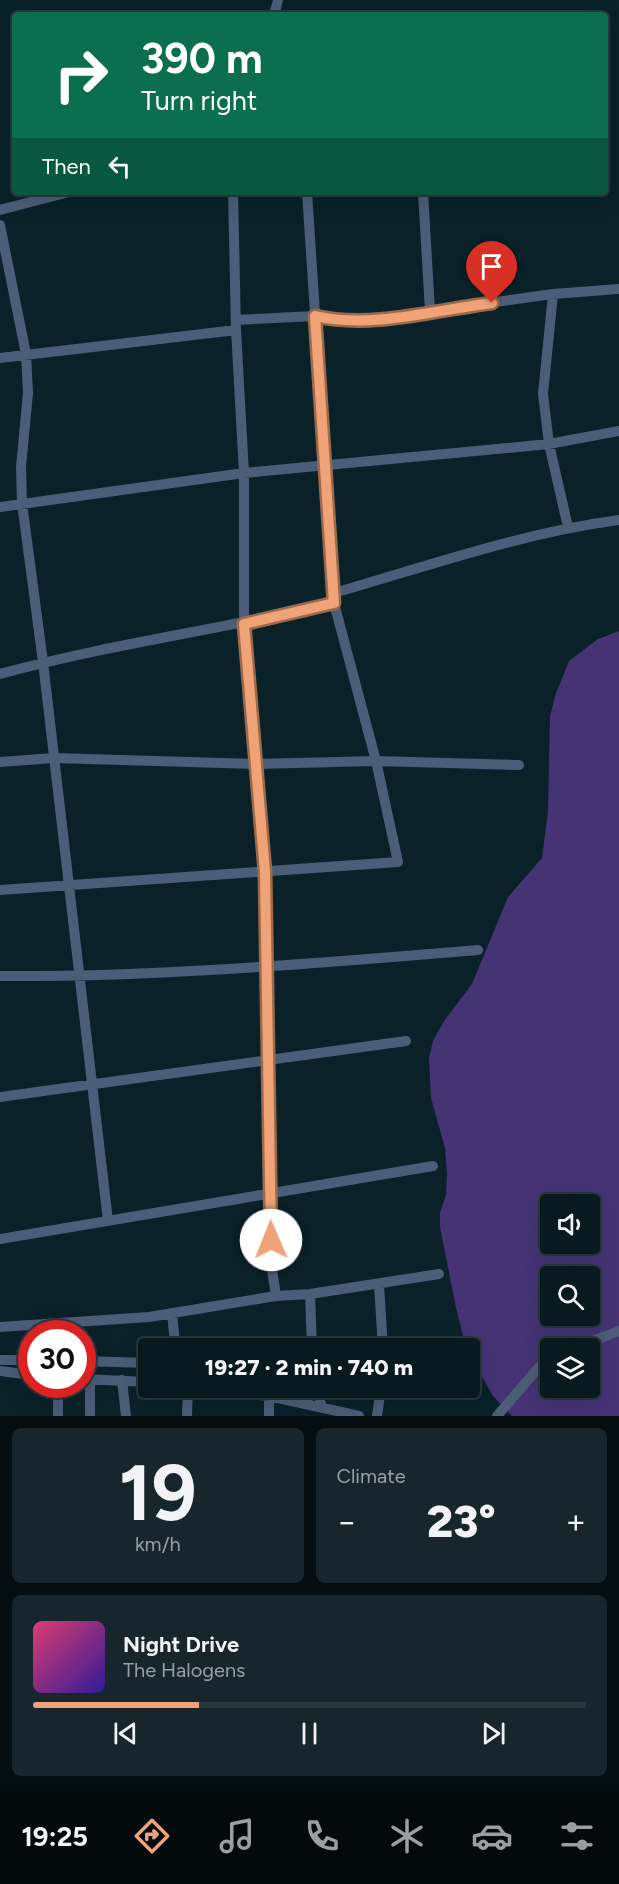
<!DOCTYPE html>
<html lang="en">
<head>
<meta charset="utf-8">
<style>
  body { margin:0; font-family:Figtree,sans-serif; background:#16262c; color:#f1f3f6; height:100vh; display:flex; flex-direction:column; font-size:22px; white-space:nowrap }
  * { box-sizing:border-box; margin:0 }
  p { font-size:20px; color:#98a0a4 }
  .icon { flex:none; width:33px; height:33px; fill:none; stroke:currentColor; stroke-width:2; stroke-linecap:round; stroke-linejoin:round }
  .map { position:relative; height:1416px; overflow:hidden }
  .sheet { display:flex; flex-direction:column; gap:12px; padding:12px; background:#040e11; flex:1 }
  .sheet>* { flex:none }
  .hud { position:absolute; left:12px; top:12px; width:596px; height:183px; border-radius:6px; box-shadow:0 6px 24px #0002,0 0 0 2px #29383d; background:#0b6e4f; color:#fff; overflow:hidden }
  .tools { position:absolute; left:540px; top:1194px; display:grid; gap:12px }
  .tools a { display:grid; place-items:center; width:60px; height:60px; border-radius:6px; background:#08191f; box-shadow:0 6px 24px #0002,0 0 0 2px #29383d; font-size:30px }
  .speed { position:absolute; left:18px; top:1320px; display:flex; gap:12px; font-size:30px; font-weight:700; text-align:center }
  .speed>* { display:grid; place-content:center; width:78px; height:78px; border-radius:50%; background:#08191f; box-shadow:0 6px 24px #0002,0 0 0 2px #29383d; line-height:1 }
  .speed .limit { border:9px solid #d22; background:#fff; color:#111 }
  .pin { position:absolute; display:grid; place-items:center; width:51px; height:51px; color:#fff; margin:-62px -26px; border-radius:50% 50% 50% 0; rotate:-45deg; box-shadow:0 0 6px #0007 }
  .pin .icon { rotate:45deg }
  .me { position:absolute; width:66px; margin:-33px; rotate:359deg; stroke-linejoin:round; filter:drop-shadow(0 0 4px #0008) }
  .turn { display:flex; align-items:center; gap:21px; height:126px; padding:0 30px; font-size:27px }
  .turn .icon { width:78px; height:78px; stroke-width:2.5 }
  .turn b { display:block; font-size:42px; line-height:51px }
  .then { display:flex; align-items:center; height:57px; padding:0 30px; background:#0003; gap:12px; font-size:22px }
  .big { font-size:45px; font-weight:800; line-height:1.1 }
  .sheet .tile { flex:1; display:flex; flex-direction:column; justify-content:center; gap:9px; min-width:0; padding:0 21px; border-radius:9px; background:#16262c }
  .sheet .dial { align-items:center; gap:0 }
  .dial b { font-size:78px; line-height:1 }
  .song { display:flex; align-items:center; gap:18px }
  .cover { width:72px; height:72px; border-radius:9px; background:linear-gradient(135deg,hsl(340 70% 55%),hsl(250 70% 35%)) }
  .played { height:6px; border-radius:3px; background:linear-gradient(90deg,#efa377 30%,#29383d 30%) }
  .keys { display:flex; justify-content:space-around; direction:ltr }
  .heat { display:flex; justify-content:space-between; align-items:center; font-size:33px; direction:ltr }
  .sheet .tiles { flex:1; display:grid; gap:12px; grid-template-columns:1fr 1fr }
  .tile:last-child { grid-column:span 2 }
  .trip { position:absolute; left:138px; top:1338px; width:342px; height:60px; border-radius:6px; background:#08191f; box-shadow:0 6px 24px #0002,0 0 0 2px #29383d; font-weight:800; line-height:60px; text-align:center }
  .tabs { display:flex; height:96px; justify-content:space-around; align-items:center; background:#030a0c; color:#98a0a4 }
  .tabs .icon { width:42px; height:42px }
  .tabs .current { color:#efa377 }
  .tabs b { font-size:27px; color:#f1f3f6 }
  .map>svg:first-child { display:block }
  .water { fill:#453374; fill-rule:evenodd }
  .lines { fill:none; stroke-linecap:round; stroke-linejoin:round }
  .minor { stroke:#4c5d78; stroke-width:10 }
  .route-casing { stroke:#9b6a4d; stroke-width:15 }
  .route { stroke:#efa377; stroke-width:10 }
</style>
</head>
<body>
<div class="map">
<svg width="619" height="1416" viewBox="0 0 619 1416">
  <rect width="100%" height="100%" fill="#0a2129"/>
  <path class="water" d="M619,631V1416H512L493,1396L476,1366L465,1343L456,1308L440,1227V1213L446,1195L447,1174L445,1148L431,1098L429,1058L433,1041L444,1021L472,984L508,897L542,858L548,811L550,716L556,693L569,661L598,639ZM550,1204H590V1244H550ZM550,1276H590V1316H550ZM550,1348H590V1388H550Z"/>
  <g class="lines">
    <path class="minor" d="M274,15L278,0
      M233,192L236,330L244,473V624L265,872L271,1263L276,1296
      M423,192L430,311
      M0,210L69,192
      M0,225L26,354L28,393L21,467L22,503L43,662L108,1221
      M553,294L543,394L549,444L568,527
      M236,320L315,316L341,321L367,320L553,294L619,289
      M0,358L236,330
      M0,507L244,473L549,444L619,431
      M334,593C428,566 521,533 619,520
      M0,674C110,644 223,629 334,603
      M0,762L54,758L256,764L376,761L519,765
      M0,890L398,862L376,761L334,603L307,192
      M0,976C160,977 319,963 478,950
      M0,1097L406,1041
      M0,1239L433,1166
      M379,1285L383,1348
      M310,1294L312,1348
      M172,1313L175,1343
      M0,1327L149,1317L276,1296L310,1294L439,1274
      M575,1348L619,1331
      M0,1360H32
      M82,1361L148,1363
      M0,1371L32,1375
      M82,1379L148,1382
      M122,1380L126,1416
      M195,1388L269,1396L359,1416
      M317,1388L322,1408
      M58,1416V1384
      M90,1416V1379
      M187,1416L188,1388
      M269,1416V1396
      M377,1416L381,1388
      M497,1416L540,1366L550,1360"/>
  </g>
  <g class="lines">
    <defs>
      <path id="route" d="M271,1240L265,872L244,624L334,603L315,316C372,329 435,310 492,303"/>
    </defs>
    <use href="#route" class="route-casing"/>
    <use href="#route" class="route"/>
  </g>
</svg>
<div class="tools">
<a><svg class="icon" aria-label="sound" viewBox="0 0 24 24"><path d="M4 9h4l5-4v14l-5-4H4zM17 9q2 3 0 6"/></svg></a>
<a><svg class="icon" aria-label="search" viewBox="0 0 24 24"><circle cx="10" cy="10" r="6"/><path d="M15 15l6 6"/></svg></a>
<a><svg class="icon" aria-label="layers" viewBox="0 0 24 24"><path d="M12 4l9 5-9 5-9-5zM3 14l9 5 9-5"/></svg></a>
</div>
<div class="speed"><div class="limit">30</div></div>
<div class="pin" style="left:492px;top:303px;background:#d93025"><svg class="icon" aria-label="arrive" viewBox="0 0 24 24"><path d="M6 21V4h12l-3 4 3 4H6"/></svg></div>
<svg class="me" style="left:271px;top:1240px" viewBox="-20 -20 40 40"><circle r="19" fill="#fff"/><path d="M0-13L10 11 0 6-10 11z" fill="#efa377"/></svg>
<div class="trip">19:27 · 2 min · 740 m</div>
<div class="hud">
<div class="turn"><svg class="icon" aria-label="right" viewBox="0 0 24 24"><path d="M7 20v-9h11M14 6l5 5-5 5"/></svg><div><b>390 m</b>Turn right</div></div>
<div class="then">Then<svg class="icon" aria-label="left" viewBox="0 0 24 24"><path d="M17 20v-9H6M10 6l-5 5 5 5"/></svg></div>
</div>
</div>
<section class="sheet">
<div class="tiles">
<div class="tile dial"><b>19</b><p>km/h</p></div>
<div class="tile"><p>Climate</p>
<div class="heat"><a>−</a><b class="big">23°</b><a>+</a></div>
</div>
<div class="tile">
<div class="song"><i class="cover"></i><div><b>Night Drive</b><p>The Halogens</p></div></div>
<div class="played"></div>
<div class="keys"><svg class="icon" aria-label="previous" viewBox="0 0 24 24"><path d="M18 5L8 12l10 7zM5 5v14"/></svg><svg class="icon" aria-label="pause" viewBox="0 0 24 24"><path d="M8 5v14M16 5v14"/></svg><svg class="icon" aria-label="next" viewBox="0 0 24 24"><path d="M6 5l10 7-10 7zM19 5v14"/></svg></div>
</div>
</div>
</section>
<nav class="tabs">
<b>19:25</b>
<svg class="icon current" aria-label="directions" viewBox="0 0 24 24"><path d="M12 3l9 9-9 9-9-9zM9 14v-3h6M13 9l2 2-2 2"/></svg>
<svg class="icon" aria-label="music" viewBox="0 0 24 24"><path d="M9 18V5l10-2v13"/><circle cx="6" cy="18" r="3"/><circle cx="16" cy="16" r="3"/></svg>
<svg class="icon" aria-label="phone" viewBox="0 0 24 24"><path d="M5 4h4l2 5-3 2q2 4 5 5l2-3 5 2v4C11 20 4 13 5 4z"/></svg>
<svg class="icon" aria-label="climate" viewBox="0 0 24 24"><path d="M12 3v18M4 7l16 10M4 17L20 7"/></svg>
<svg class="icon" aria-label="car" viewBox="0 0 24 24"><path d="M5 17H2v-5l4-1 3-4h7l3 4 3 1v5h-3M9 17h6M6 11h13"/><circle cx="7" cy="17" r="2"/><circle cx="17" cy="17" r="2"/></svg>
<svg class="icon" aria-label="filters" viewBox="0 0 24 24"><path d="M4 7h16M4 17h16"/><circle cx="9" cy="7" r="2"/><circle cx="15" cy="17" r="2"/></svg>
</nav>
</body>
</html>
